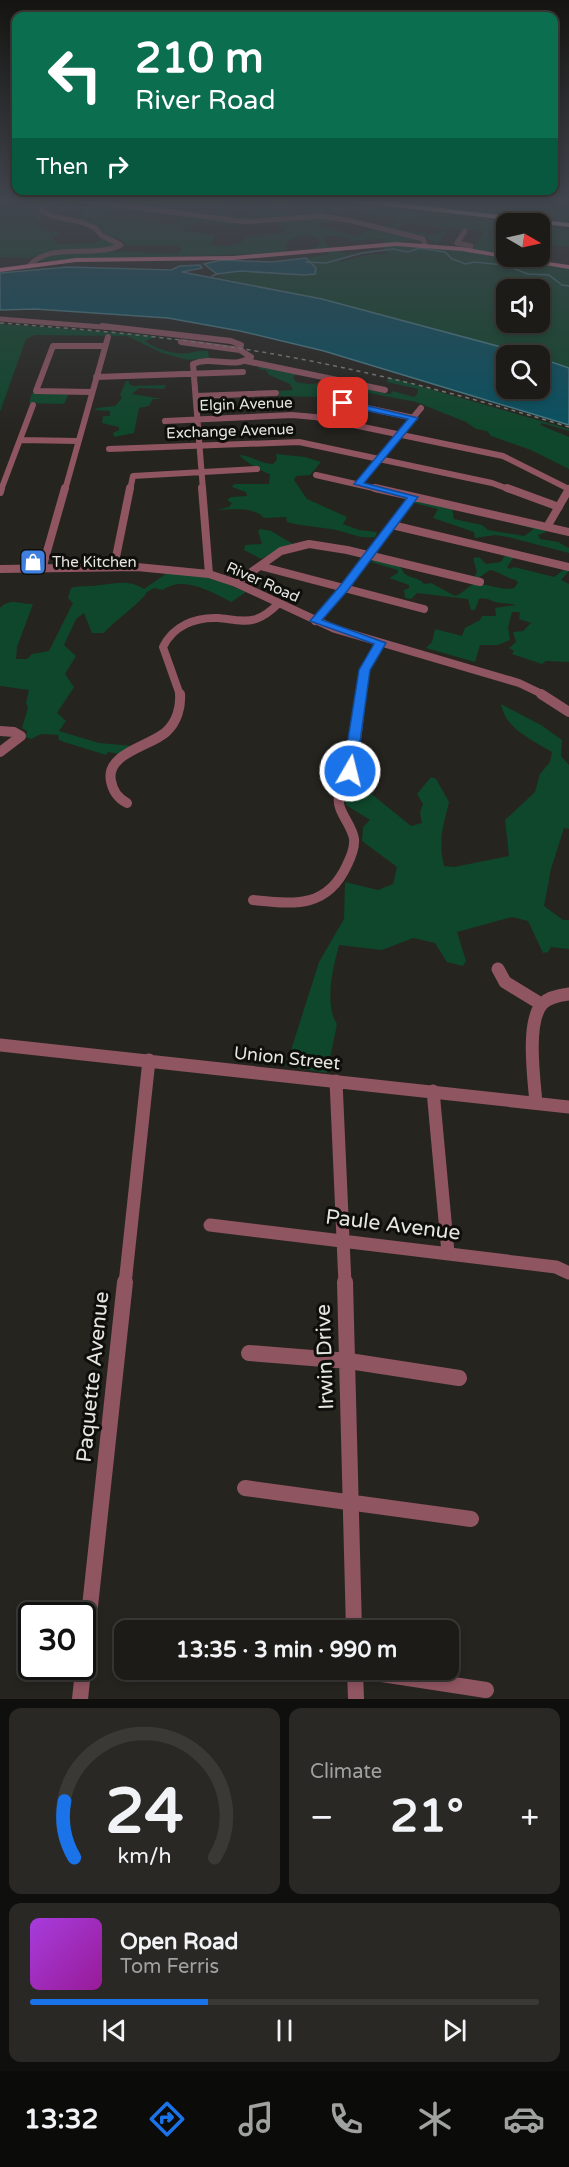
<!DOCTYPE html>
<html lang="en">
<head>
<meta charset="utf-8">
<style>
  body { margin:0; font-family:"Varela Round",sans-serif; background:#292824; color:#f1f3f6; height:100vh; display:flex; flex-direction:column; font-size:22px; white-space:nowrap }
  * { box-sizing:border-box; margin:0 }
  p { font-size:20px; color:#a0a1a1 }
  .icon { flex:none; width:33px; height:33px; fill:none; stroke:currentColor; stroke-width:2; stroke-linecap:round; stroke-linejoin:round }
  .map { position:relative; height:1699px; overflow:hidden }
  .sheet { display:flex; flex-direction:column; gap:9px; padding:9px; background:#0f0f0d; flex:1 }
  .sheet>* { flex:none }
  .top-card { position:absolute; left:12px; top:12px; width:546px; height:183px; border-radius:12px; box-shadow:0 3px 9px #0003,0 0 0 2px #3a3936; background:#0b6e4f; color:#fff; overflow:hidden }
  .needle { width:39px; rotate:99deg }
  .tools { position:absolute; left:496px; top:213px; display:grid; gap:12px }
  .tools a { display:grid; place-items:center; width:54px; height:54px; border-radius:12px; background:#1c1b17; box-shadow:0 3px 9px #0003,0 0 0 2px #3a3936; font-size:30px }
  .speed { position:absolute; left:18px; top:1602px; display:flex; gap:12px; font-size:30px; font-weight:700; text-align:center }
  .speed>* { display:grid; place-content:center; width:78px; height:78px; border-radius:50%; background:#1c1b17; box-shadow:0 3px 9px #0003,0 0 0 2px #3a3936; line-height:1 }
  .speed .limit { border:3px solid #111; border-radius:9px; background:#fff; color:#111 }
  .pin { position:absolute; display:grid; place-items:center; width:51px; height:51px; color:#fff; margin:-26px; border-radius:12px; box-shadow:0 3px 9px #0006 }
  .me { position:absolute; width:66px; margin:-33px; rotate:8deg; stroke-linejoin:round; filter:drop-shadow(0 0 4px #0008) }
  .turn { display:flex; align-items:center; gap:21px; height:126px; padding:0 24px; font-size:27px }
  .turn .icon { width:78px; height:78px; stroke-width:2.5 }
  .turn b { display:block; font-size:42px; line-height:51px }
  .then { display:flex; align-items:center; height:57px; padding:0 24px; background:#0003; gap:12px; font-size:22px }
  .big { font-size:45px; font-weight:800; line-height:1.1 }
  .sheet .card { flex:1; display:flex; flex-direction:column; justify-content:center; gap:9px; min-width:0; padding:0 21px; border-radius:12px; background:#292824 }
  .sheet .dial { align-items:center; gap:0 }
  .dial svg { height:156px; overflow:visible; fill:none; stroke:#3a3936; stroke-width:7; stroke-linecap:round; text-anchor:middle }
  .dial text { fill:#f1f3f6; stroke:none }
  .song { display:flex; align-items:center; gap:18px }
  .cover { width:72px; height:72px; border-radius:9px; background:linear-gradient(135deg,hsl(280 70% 55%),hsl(300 70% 35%)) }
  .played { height:6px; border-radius:3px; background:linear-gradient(90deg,#1a73e8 35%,#3a3936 35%) }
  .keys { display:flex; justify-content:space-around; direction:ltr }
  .heat { display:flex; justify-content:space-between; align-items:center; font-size:33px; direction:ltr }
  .sheet .tiles { flex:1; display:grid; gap:9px; grid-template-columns:1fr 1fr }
  .card:last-child { grid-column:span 2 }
  .trip { position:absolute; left:114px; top:1620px; width:345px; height:60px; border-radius:12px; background:#1c1b17; box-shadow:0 3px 9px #0003,0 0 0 2px #3a3936; font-weight:800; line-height:60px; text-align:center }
  .tabs { display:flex; height:96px; justify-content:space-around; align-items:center; background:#0b0b09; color:#a0a1a1 }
  .tabs .icon { width:42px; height:42px }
  .tabs .active { color:#1a73e8 }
  .tabs b { font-size:27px; color:#f1f3f6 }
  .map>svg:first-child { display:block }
  .green { fill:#0e472b; fill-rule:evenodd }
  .water { fill:#095161; stroke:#4b7d88; stroke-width:1.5 }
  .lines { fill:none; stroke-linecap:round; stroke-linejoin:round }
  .stream { stroke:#4b7d88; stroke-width:1.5 }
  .minor-far5 { stroke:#8f5561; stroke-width:5 }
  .minor-far4 { stroke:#8f5561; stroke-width:6 }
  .minor-far3 { stroke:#8f5561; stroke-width:8 }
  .minor-far2 { stroke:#8f5561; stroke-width:10 }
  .minor-far1 { stroke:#8f5561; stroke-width:13 }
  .minor { stroke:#8f5561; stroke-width:16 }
  .major { fill:#fa819f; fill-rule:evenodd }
  .highway { fill:#f1b6c1; fill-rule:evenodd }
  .rail { stroke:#807f7b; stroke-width:1.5; stroke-dasharray:4 4; stroke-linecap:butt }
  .route { fill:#1a73e8; stroke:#114b97; stroke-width:1.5 }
  .labels { text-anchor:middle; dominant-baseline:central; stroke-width:6; stroke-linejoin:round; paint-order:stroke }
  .far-street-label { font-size:15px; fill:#e6e5e2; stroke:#0e0e0b }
  .far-poi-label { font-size:15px; fill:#e6e5e2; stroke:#0e0e0b; text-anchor:start }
  .street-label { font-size:18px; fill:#e6e5e2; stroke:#0e0e0b }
  .near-street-label { font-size:21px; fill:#e6e5e2; stroke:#0e0e0b }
</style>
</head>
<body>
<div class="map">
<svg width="569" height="1699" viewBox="0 0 569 1699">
  <rect width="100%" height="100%" fill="#26241f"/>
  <path class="green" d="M0,199H19C26,208 37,212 47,217L35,222L49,232L56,231L62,235L55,236L50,233L57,244L95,243L102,237L116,242L112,249L50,252L28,258L0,257Z
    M221,199H315L519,223L507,224V251L492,253L473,250L484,231L450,228L437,244L423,236L399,232L401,230L436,235L446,228L404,222L396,231L383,226H388L398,220L336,208L345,211L338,214L328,212L334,207L320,215L309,214L311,208L306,206L273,201L266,207L268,209L298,215L262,221L237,220L246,217L265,205C256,202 250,205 240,204L226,213L238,216L234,219L210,215L219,213L237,201Z
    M359,199H569V224L558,222Z
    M72,200L101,206L147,209L143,211L109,210L103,217L137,219L173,225L184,218L165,213L237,223L236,227L199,222L186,230L216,235L210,245L227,246L242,242L245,237L285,233L277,222L303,217L338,220L329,223L322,222L318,225L355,236L373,229L417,240L383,243L385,239L349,241L348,238C341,236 331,235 323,238L328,248L309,250L319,245V239C307,234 293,235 285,245L287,249L282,253L37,261C55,247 149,253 176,254L182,251V248L174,245H126C122,236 111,240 105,234C97,227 91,222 79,219L84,212L75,203L57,204L55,205L57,209L47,210L51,205Z
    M540,226L569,229V247L554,245L540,247V244L546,243L540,239Z
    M381,245L461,250L569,268V368L540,358V356L477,342L322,299L215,277L223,276L217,274L240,271L314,274L307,262L309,260L306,258L329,254L327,251L336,250L345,254L359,253L343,257L340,262L367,255L387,254ZM507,290H540V322H507Z
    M0,324L147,335L227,347L156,337L145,341C155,349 175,355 188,353C195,352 200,350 208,351L209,358L188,360L162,353L127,336L35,335L26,339L0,412Z
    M259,366L299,372L293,377L296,382L308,384L333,382L390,394L393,391L414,397L418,393V389L387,382L388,377L569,429V431L542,423L540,425L569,437V469L531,450L491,436L487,431L476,429L466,422L416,402L327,385L316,397L279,396L278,391L293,390L290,384L269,375L266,370L259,369Z
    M126,381H129V384L133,386L166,385L164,389L139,388L132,394L163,399H153L149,406L139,408L134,433L114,437L113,433L119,430V427L102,423L103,416H110V411L94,410L97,408L115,406L122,398L120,395Z
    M32,393H69L64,404L29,403Z
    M276,454L305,457L321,462L310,475L296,476L294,480L307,499L347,517L343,524L359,530L377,532L375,537C360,538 357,536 344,532C326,527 306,527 287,522L286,517L264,518C255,506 231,510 217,510L229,507L232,503L227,500L231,497L247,496L246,492L232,487L234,484H269L270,474C263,472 244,461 239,455C251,455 260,464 273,464L277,460Z
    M416,501L452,508L454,519L482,525L488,530L524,536L534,529L506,521L544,529L546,532L538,535L540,539L558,542L569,548V553L508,537L495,535L475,538L474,532L433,518L438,509L414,503Z
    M260,529L271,531L293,544L261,559L244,550L245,545L262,544L258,531Z
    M505,555L514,557L507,567L510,569L514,567L554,577L565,569L569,571L561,580L569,584V662L546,661L542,664L512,654L514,651L509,648L516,642L513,632L523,631L531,623L519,619L520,612H512L508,628L510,640L498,645H480L475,662L426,648L432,642L435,629L462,636L465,628L480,620L482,616H496L495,608L516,605C510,603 505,604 500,603C491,602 489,597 479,599L475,610H471L468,599L417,593L411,599L405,598L404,590L409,588V585L389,578L398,573V570L371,562L374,559L400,566C407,582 416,574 424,584L431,583L455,596C463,594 470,584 475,584C489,583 500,591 514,588L518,583L516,580C506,578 500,572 490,570L477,579L474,578L477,572L473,558L479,557L486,564L501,562Z
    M170,571L210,577L246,592L231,602C211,591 183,575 163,590L154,588L147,592C142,602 113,622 104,633H92L84,613L76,619L64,645L76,656L65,674L74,687L57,713L66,721L59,731L99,743L133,746L120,754L108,752L106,755L64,742L59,740L58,735L41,734L31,739L26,737L27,731L22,728L28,708L26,703L29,690L0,686V608C11,597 21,605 33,604L17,647L16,659H27L32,654L49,651L73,603L68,598L71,588C82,585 90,587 101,585C117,583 129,580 144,589Z
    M501,704L541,725L562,740L561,756L569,765V829L564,828L551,869L544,906L563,920H569V949L551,947L548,952L543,953L528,921L512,917L457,932L466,961L463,966L447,962L435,943L413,938L382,950L339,945C333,968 324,1004 337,1024L327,1073L286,1066L319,962L344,919L345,882L378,890L393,884L397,867L362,841L363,827L370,820L346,805V793L363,787L411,826L422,823L420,813L423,804L417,794L431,777L436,779L449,802C443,827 438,840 444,866L454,867L509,856L505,820L535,792L540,774L550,762L552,752C533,740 505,729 501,704Z"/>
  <path class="water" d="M306,258L316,268L315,274L304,275L240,271L217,274L204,264L222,260L271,262Z
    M200,265L202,268L182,272L322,299L531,355L507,356V388H540V358L569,368V425L324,351L240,331L168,318L35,309L0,310V273L68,267L171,270L180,266Z"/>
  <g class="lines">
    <path class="stream" d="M306,262L326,263L362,253L393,249L408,252L420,248L445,252L452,259L466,264L474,262L504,265L528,274L549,275L562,285L569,286
      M212,276L217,274"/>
    <path class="minor-far5" d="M465,231L457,243L471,246L470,250
      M29,266C50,241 93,259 121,245L101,235L95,228L81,222L51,216L42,211L43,207L54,202L73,199L246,222L321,216L352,221L423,239L425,245
      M0,319L115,328"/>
    <path class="minor-far4" d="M102,326L231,341L241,345L240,350L251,357C234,370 212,355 193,364L203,490
      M181,342L240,350
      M246,361L385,390
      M96,377L243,372
      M91,392L36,391L53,346H104
      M196,396L276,393
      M320,398L414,418
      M165,421L292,415L315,417L503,456L569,489
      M20,440L78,441
      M109,449L299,442L492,483L511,490
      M316,475L382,490
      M358,484L421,408
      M1,490L33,405
      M65,490L108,337
      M130,490L133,476L257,469"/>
    <path class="minor-far3" d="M202,488L209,574
      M375,488L569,532
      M507,488L559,507
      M0,492L1,488
      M392,525L569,567
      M547,527L569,489
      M260,566L424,609
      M114,567L130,488
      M0,569L137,567L209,574L236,583L335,629L519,683L544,695
      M42,569L65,488
      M236,583L281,551L309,544L347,550L480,582
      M315,621L344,588L413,497
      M180,695L163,647C173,626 195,617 218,618C231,619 243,623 256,619C265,616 272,610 279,603
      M361,695L365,670L380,643"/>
    <path class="minor-far2" d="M541,694L569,712
      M0,731L14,732L21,736L0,752
      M127,803C118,798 113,792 111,781C105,753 151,746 166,732C177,722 181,707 180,694
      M253,900C294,904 327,909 347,865C351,857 355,848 354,839C352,824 336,811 339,796C340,788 347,783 349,776C357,750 358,720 361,694"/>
    <path class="minor-far1" d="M498,969L505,982L541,1004
      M0,1045L569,1107
      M336,1081L345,1284
      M433,1091L448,1253
      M536,1103C534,1079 526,1022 542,1004C549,997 560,995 569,994
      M210,1225L556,1267L569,1273
      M125,1284L149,1060"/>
    <path class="minor" d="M345,1282L354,1630
      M249,1353L349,1361L459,1378
      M245,1488L471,1519
      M355,1670L356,1699
      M356,1670L486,1690
      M80,1699L125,1282"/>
    <path class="major" d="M396,242L462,247L507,255V256L569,265V269L462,251L396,246L233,260L76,262L0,272V268L76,258L233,256Z"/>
    <path class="highway" d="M326,199H362L569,223V227Z"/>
    <path class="rail" d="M0,323C97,330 194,339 290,357C385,375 477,399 569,427"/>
  </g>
  <linearGradient id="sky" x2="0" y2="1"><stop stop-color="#151411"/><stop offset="0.46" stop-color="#41454d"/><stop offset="1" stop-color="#41454d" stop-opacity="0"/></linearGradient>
  <rect width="569" height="437" fill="url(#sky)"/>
  <path class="route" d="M343,400L418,418L364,483L418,497L348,590L322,620L386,643L370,670L356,771L350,776L343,771L359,670L374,644L310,621L340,586L407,498L354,484L408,419L340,405L339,403Z"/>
  <defs>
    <symbol id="shop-square" viewBox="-11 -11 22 22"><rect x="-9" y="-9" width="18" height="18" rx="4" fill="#3f7fe0" stroke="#0e0e0b"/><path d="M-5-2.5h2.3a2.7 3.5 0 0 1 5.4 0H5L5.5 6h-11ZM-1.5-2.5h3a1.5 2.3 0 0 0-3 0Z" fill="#fff"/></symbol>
  </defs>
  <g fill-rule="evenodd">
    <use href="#shop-square" x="18" y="547" width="30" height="30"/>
  </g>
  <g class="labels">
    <g class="far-street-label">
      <text transform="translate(246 404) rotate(-2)">Elgin Avenue</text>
      <text transform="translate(230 431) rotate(-2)">Exchange Avenue</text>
      <text transform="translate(263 582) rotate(24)">River Road</text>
    </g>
    <g class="far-poi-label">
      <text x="52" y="562">The Kitchen</text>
    </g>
    <g class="street-label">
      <text transform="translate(287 1058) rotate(6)">Union Street</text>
    </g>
    <g class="near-street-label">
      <text transform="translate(393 1225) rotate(7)">Paule Avenue</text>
      <text transform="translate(325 1357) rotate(-92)">Irwin Drive</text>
      <text transform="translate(93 1377) rotate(-84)">Paquette Avenue</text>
    </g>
  </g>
</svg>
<div class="tools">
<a><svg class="needle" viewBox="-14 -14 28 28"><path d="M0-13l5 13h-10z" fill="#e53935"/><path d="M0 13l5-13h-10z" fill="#a0a1a1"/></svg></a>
<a><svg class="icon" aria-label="sound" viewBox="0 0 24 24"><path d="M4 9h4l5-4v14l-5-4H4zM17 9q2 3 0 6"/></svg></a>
<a><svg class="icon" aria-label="search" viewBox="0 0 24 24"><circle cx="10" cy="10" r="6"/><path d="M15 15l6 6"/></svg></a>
</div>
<div class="speed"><div class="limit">30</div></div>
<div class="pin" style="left:343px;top:403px;background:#d93025"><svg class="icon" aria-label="arrive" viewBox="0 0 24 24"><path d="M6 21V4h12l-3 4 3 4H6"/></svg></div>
<svg class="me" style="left:350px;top:771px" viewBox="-20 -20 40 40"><circle r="17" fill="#1a73e8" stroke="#fff" stroke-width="3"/><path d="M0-11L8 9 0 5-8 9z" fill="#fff"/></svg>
<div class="trip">13:35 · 3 min · 990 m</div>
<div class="top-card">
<div class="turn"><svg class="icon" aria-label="left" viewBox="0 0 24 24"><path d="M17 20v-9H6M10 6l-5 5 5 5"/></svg><div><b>210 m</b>River Road</div></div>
<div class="then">Then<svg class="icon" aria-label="right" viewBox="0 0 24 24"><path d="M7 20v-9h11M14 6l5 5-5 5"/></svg></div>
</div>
</div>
<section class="sheet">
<div class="tiles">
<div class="card dial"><svg viewBox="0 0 100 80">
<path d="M14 69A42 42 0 1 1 86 69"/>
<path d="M14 69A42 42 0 0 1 9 40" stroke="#1a73e8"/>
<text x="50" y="56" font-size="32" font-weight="700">24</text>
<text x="50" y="72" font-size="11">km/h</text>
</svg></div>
<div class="card"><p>Climate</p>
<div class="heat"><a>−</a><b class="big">21°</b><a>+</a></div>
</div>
<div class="card">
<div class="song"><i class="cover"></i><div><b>Open Road</b><p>Tom Ferris</p></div></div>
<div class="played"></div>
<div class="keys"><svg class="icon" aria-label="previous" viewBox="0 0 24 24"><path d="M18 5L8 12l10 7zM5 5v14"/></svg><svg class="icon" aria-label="pause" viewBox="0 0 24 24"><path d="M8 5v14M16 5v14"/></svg><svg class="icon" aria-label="next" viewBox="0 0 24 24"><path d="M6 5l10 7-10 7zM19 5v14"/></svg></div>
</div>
</div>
</section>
<nav class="tabs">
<b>13:32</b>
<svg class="icon active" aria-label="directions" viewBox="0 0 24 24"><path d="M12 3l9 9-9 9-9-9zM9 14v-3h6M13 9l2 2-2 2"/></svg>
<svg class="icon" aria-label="music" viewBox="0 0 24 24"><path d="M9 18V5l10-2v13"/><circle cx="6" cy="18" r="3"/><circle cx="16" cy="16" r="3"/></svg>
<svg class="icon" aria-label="phone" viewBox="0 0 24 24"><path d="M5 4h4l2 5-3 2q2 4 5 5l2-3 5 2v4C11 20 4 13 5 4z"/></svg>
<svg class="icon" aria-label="climate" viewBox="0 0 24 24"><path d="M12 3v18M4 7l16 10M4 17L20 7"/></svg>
<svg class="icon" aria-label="car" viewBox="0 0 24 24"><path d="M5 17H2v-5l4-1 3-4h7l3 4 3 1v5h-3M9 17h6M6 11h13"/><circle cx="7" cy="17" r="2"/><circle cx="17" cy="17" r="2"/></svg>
</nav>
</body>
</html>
